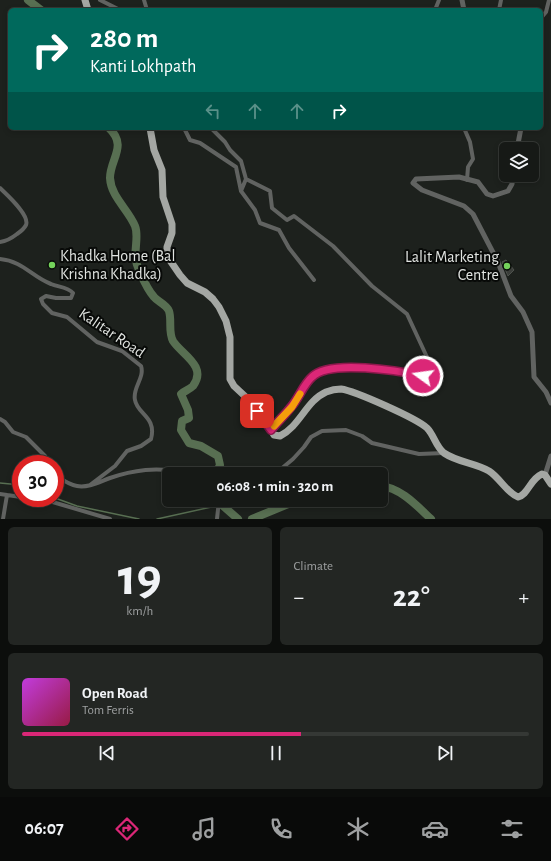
<!DOCTYPE html>
<html lang="en">
<head>
<meta charset="utf-8">
<style>
  body { margin:0; font-family:"Alegreya Sans",sans-serif; background:#232623; color:#f1f3f6; height:100vh; display:flex; flex-direction:column; font-size:15px; white-space:nowrap }
  * { box-sizing:border-box; margin:0 }
  p { font-size:13px; color:#9ea0a1 }
  .icon { flex:none; width:22px; height:22px; fill:none; stroke:currentColor; stroke-width:2; stroke-linecap:round; stroke-linejoin:round }
  .map { position:relative; height:519px; overflow:hidden }
  .details { display:flex; flex-direction:column; gap:8px; padding:8px; background:#0c0e0c; flex:1 }
  .details>* { flex:none }
  .banner { position:absolute; left:8px; top:8px; width:535px; height:122px; border-radius:6px; box-shadow:0 2px 6px #0003,0 0 0 1px #353835; background:#00695c; color:#fff; overflow:hidden }
  .tools { position:absolute; left:499px; top:142px; display:grid; gap:8px }
  .tools a { display:grid; place-items:center; width:40px; height:40px; border-radius:6px; background:#161916; box-shadow:0 2px 6px #0003,0 0 0 1px #353835; font-size:20px }
  .speed { position:absolute; left:12px; top:455px; display:flex; gap:8px; font-size:20px; font-weight:700; text-align:center }
  .speed>* { display:grid; place-content:center; width:52px; height:52px; border-radius:50%; background:#161916; box-shadow:0 2px 6px #0003,0 0 0 1px #353835; line-height:1 }
  .speed .limit { border:6px solid #d22; background:#fff; color:#111 }
  .pin { position:absolute; display:grid; place-items:center; width:34px; height:34px; color:#fff; margin:-17px; border-radius:8px; box-shadow:0 2px 6px #0006 }
  .me { position:absolute; width:44px; margin:-22px; rotate:284deg; stroke-linejoin:round; filter:drop-shadow(0 0 3px #0008) }
  .turn { display:flex; align-items:center; gap:14px; height:84px; padding:0 16px; font-size:18px }
  .turn .icon { width:52px; height:52px; stroke-width:2.5 }
  .turn b { display:block; font-size:28px; line-height:34px }
  .lanes { display:flex; align-items:center; height:38px; padding:0 16px; background:#0003; justify-content:center; gap:20px; direction:ltr }
  .lanes .off { opacity:.35 }
  .big { font-size:30px; font-weight:600; line-height:1.1 }
  .details .tile { flex:1; display:flex; flex-direction:column; justify-content:center; gap:6px; min-width:0; padding:0 14px; border-radius:6px; background:#232623 }
  .details .dial { align-items:center; gap:0 }
  .dial b { font-size:52px; line-height:1 }
  .song { display:flex; align-items:center; gap:12px }
  .cover { width:48px; height:48px; border-radius:6px; background:linear-gradient(135deg,hsl(290 70% 55%),hsl(340 70% 35%)) }
  .played { height:4px; border-radius:2px; background:linear-gradient(90deg,#db2777 55%,#353835 55%) }
  .keys { display:flex; justify-content:space-around; direction:ltr }
  .heat { display:flex; justify-content:space-between; align-items:center; font-size:22px; direction:ltr }
  .details .tiles { flex:1; display:grid; gap:8px; grid-template-columns:1fr 1fr }
  .tile:last-child { grid-column:span 2 }
  .trip { position:absolute; left:162px; top:467px; width:226px; height:40px; border-radius:6px; background:#161916; box-shadow:0 2px 6px #0003,0 0 0 1px #353835; font-weight:600; line-height:40px; text-align:center }
  .tab-bar { display:flex; height:64px; justify-content:space-around; align-items:center; background:#090a09; color:#9ea0a1 }
  .tab-bar .icon { width:28px; height:28px }
  .tab-bar .on { color:#db2777 }
  .tab-bar b { font-size:18px; color:#f1f3f6 }
  .map>svg:first-child { display:block }
  .lines { fill:none; stroke-linecap:round; stroke-linejoin:round }
  .stream { stroke:#586f52; stroke-width:1.5 }
  .river { stroke:#586f52; stroke-width:8 }
  .building { fill:#3a3d39; stroke:#4e524d }
  .minor { stroke:#616361; stroke-width:4 }
  .tertiary { stroke:#616361; stroke-width:5 }
  .primary { stroke:#a4a7a3; stroke-width:7 }
  .route-casing { stroke:#8e194d; stroke-width:10 }
  .route { stroke:#db2777; stroke-width:7 }
  .slow { stroke:#f59e0b; stroke-width:7 }
  .poi-dot { fill:#74d25b; stroke:#080a08; stroke-width:1.5 }
  .labels { text-anchor:middle; dominant-baseline:central; stroke-width:4; stroke-linejoin:round; paint-order:stroke }
  .poi-label { font-size:16px; fill:#e1e4e1; stroke:#080a08; text-anchor:start }
  .street-label { font-size:16px; fill:#e1e4e1; stroke:#080a08 }
</style>
</head>
<body>
<div class="map">
<svg width="551" height="519" viewBox="0 0 551 519">
  <rect width="100%" height="100%" fill="#1d211d"/>
  <g class="lines">
    <path class="stream" d="M0,483L21,485
      M55,498L77,506L139,519
      M224,500L227,510
      M157,519L216,506"/>
    <path class="river" d="M28,0L41,10
      M109,128C128,146 110,159 110,178C111,197 128,209 135,226C140,238 131,254 139,270C143,279 147,289 154,297C158,302 166,304 169,311C172,320 168,332 173,341C181,354 208,366 193,386C189,390 184,391 181,394L188,410L189,418L182,421L181,430L189,443L201,446L218,456L220,465L217,471
      M381,486C401,488 417,506 431,519
      M222,505L238,519
      M252,519L298,500"/>
  </g>
  <path class="building" d="M506,260L514,270L508,276L502,262Z"/>
  <g class="lines">
    <path class="minor" d="M100,0L120,10
      M144,0L147,10
      M435,10L439,0
      M499,10L501,0
      M541,18L546,12L549,0
      M184,128L190,140L200,143L236,167L241,191L255,210L260,223L279,230L289,248L314,280
      M211,128L225,142L230,150L241,161L246,179L270,191L272,208L287,220L294,216L333,246L372,286L407,314L426,355L431,368L423,376C400,371 330,359 312,376C303,385 299,398 292,407C285,415 277,422 271,429
      M464,128L470,142L473,159L468,167L467,180
      M0,188C7,195 30,215 26,225C24,229 20,232 17,234C12,238 7,241 0,242
      M241,191L246,179
      M0,259C23,261 32,277 51,284C58,287 68,287 73,293L71,298H56L46,296L41,299L43,304L52,313L67,317L97,342L122,351L141,366C145,378 132,388 135,400C137,414 157,417 151,439L141,446L127,451L115,466L90,485
      M0,419L5,422L13,432L26,437L45,456L50,464
      M209,474L213,471L221,472L223,474
      M275,474L293,459L304,447L311,437L322,431L346,430L362,436L372,443L419,454L444,453
      M55,475C61,479 69,485 77,486C88,488 99,482 110,478C130,471 161,465 181,474
      M0,494L21,497
      M39,498L110,519
      M3,519L7,495
      M217,519L219,500"/>
    <path class="tertiary" d="M462,0L464,10
      M517,149L521,128
      M513,175L512,184L508,191L493,196L487,194L478,182L459,177L416,179L413,183L422,190L464,206L473,214L498,262L511,296L523,312L532,332L534,377L546,392L551,403
      M545,475L551,456"/>
    <path class="primary" d="M85,0L88,10
      M150,128L154,150L162,170L163,197L172,224V233L167,247V256L180,275L187,283L205,292L213,299L219,307L226,321L230,337V379L234,386L249,400L268,424L274,435L280,436C300,426 306,401 326,392C331,390 336,389 341,389C355,391 416,418 427,428C434,435 436,447 444,453C457,462 475,463 489,471C500,478 507,493 518,497C528,495 530,479 542,474L545,475L551,484"/>
  </g>
  <g class="lines">
    <defs>
      <path id="route" d="M257,411L271,430C277,422 285,415 291,407C299,398 303,385 312,377C329,359 400,371 423,376"/>
    </defs>
    <use href="#route" class="route-casing"/>
    <use href="#route" class="route"/>
    <path class="slow" d="M274,426L292,407L300,394"/>
  </g>
  <g class="poi-dot">
    <circle cx="52" cy="265" r="4"/>
    <circle cx="507" cy="266" r="4"/>
  </g>
  <g class="labels">
    <g class="poi-label">
      <text x="60" y="256">Khadka Home (Bal<tspan x="60" dy="18">Krishna Khadka)</tspan></text>
      <text x="499" y="257" text-anchor="end">Lalit Marketing<tspan x="499" dy="18">Centre</tspan></text>
    </g>
    <g class="street-label">
      <text transform="translate(112 333) rotate(34)">Kalitar Road</text>
    </g>
  </g>
</svg>
<div class="tools">
<a><svg class="icon" aria-label="layers" viewBox="0 0 24 24"><path d="M12 4l9 5-9 5-9-5zM3 14l9 5 9-5"/></svg></a>
</div>
<div class="speed"><div class="limit">30</div></div>
<div class="pin" style="left:257px;top:411px;background:#d93025"><svg class="icon" aria-label="arrive" viewBox="0 0 24 24"><path d="M6 21V4h12l-3 4 3 4H6"/></svg></div>
<svg class="me" style="left:423px;top:376px" viewBox="-20 -20 40 40"><circle r="17" fill="#db2777" stroke="#fff" stroke-width="3"/><path d="M0-11L8 9 0 5-8 9z" fill="#fff"/></svg>
<div class="trip">06:08 · 1 min · 320 m</div>
<div class="banner">
<div class="turn"><svg class="icon" aria-label="right" viewBox="0 0 24 24"><path d="M7 20v-9h11M14 6l5 5-5 5"/></svg><div><b>280 m</b>Kanti Lokhpath</div></div>
<div class="lanes"><svg class="icon off" aria-label="left" viewBox="0 0 24 24"><path d="M17 20v-9H6M10 6l-5 5 5 5"/></svg><svg class="icon off" aria-label="ahead" viewBox="0 0 24 24"><path d="M12 20V5M6 11l6-6 6 6"/></svg><svg class="icon off" aria-label="ahead" viewBox="0 0 24 24"><path d="M12 20V5M6 11l6-6 6 6"/></svg><svg class="icon" aria-label="right" viewBox="0 0 24 24"><path d="M7 20v-9h11M14 6l5 5-5 5"/></svg></div>
</div>
</div>
<section class="details">
<div class="tiles">
<div class="tile dial"><b>19</b><p>km/h</p></div>
<div class="tile"><p>Climate</p>
<div class="heat"><a>−</a><b class="big">22°</b><a>+</a></div>
</div>
<div class="tile">
<div class="song"><i class="cover"></i><div><b>Open Road</b><p>Tom Ferris</p></div></div>
<div class="played"></div>
<div class="keys"><svg class="icon" aria-label="previous" viewBox="0 0 24 24"><path d="M18 5L8 12l10 7zM5 5v14"/></svg><svg class="icon" aria-label="pause" viewBox="0 0 24 24"><path d="M8 5v14M16 5v14"/></svg><svg class="icon" aria-label="next" viewBox="0 0 24 24"><path d="M6 5l10 7-10 7zM19 5v14"/></svg></div>
</div>
</div>
</section>
<nav class="tab-bar">
<b>06:07</b>
<svg class="icon on" aria-label="directions" viewBox="0 0 24 24"><path d="M12 3l9 9-9 9-9-9zM9 14v-3h6M13 9l2 2-2 2"/></svg>
<svg class="icon" aria-label="music" viewBox="0 0 24 24"><path d="M9 18V5l10-2v13"/><circle cx="6" cy="18" r="3"/><circle cx="16" cy="16" r="3"/></svg>
<svg class="icon" aria-label="phone" viewBox="0 0 24 24"><path d="M5 4h4l2 5-3 2q2 4 5 5l2-3 5 2v4C11 20 4 13 5 4z"/></svg>
<svg class="icon" aria-label="climate" viewBox="0 0 24 24"><path d="M12 3v18M4 7l16 10M4 17L20 7"/></svg>
<svg class="icon" aria-label="car" viewBox="0 0 24 24"><path d="M5 17H2v-5l4-1 3-4h7l3 4 3 1v5h-3M9 17h6M6 11h13"/><circle cx="7" cy="17" r="2"/><circle cx="17" cy="17" r="2"/></svg>
<svg class="icon" aria-label="filters" viewBox="0 0 24 24"><path d="M4 7h16M4 17h16"/><circle cx="9" cy="7" r="2"/><circle cx="15" cy="17" r="2"/></svg>
</nav>
</body>
</html>
